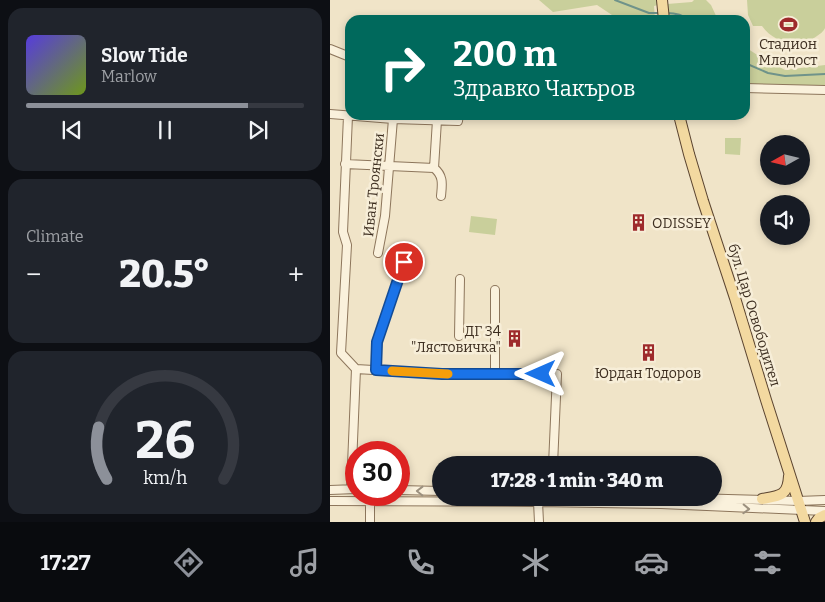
<!DOCTYPE html>
<html lang="en">
<head>
<meta charset="utf-8">
<style>
  body { margin:0; font-family:Bitter,serif; background:#20242c; color:#f1f3f6; height:100vh; display:flex; flex-direction:column; font-size:19px; white-space:nowrap }
  * { box-sizing:border-box; margin:0 }
  p { font-size:16px; color:#9ea1a6 }
  .icon { flex:none; width:28px; height:28px; fill:none; stroke:currentColor; stroke-width:2; stroke-linecap:round; stroke-linejoin:round }
  .map { position:relative; flex:1; overflow:hidden }
  .side { display:flex; flex-direction:column; gap:8px; padding:8px; background:#0d0f14; width:330px }
  .side>* { flex:none }
  .hud { position:absolute; left:15px; top:15px; width:405px; height:105px; border-radius:15px; box-shadow:0 2px 8px #0003; background:#00695c; color:#fff; overflow:hidden }
  .needle { width:32px; rotate:262deg }
  .fabs { position:absolute; left:430px; top:135px; display:grid; gap:10px }
  .fabs a { display:grid; place-items:center; width:50px; height:50px; border-radius:50%; background:#171b24; box-shadow:0 2px 8px #0003; font-size:25px }
  .speed { position:absolute; left:15px; top:441px; display:flex; gap:10px; font-size:25px; font-weight:700; text-align:center }
  .speed>* { display:grid; place-content:center; width:65px; height:65px; border-radius:50%; background:#171b24; box-shadow:0 2px 8px #0003; line-height:1 }
  .speed .limit { border:8px solid #d22; background:#fff; color:#111 }
  .pin { position:absolute; display:grid; place-items:center; width:42px; height:42px; color:#fff; margin:-21px; border:2px solid #fff; border-radius:50%; box-shadow:0 1px 5px #0007 }
  .me { position:absolute; width:55px; margin:-28px; rotate:270deg; stroke-linejoin:round; filter:drop-shadow(0 0 4px #0008) }
  .turn { display:flex; align-items:center; gap:18px; height:105px; padding:0 25px; font-size:22px }
  .turn .icon { width:65px; height:65px; stroke-width:2.5 }
  .turn b { display:block; font-size:35px; line-height:42px }
  .big { font-size:38px; font-weight:800; line-height:1.1 }
  .side .widget { flex:1; display:flex; flex-direction:column; justify-content:center; gap:8px; min-width:0; padding:0 18px; border-radius:15px; background:#20242c }
  .side .dial { align-items:center; gap:0 }
  .dial svg { height:130px; overflow:visible; fill:none; stroke:#363941; stroke-width:7; stroke-linecap:round; text-anchor:middle }
  .dial text { fill:#f1f3f6; stroke:none }
  .song { display:flex; align-items:center; gap:15px }
  .cover { width:60px; height:60px; border-radius:8px; background:linear-gradient(135deg,hsl(250 70% 55%),hsl(80 70% 35%)) }
  .played { height:5px; border-radius:2px; background:linear-gradient(90deg,#8c9099 80%,#363941 80%) }
  .keys { display:flex; justify-content:space-around; direction:ltr }
  .heat { display:flex; justify-content:space-between; align-items:center; font-size:28px; direction:ltr }
  .trip { position:absolute; left:102px; top:456px; width:290px; height:50px; border-radius:25px; background:#171b24; box-shadow:0 2px 8px #0003; font-weight:800; line-height:50px; text-align:center }
  .tab-bar { display:flex; height:80px; justify-content:space-around; align-items:center; background:#090b0e; color:#9ea1a6 }
  .tab-bar .icon { width:35px; height:35px }
  .tab-bar .current { color:#8c9099 }
  .tab-bar b { font-size:22px; color:#f1f3f6 }
  main { display:flex; flex:1; min-height:0 }
  .map>svg:first-child { display:block }
  .green { fill:#c9cf9b }
  .lines { fill:none; stroke-linecap:round; stroke-linejoin:round }
  .stream { stroke:#6f938a; stroke-width:2 }
  .minor-casing { stroke:#8d765c; stroke-width:10 }
  .major-casing { stroke:#5b4430; stroke-width:12 }
  .minor { stroke:#faf1dc; stroke-width:8 }
  .major { stroke:#f3d9a0; stroke-width:10 }
  .oneway { stroke:#9c907e }
  .route-casing { stroke:#114b97; stroke-width:12 }
  .route { stroke:#1a73e8; stroke-width:9 }
  .slow { stroke:#f59e0b; stroke-width:9 }
  .labels { text-anchor:middle; dominant-baseline:central; stroke-width:5; stroke-linejoin:round; paint-order:stroke }
  .poi-label { font-size:14px; fill:#3d2e20; stroke:#f7eed8 }
  .street-label { font-size:14px; fill:#3d2e20; stroke:#f7eed8 }
</style>
</head>
<body>
<main>
<section class="side">
<div class="widget">
<div class="song"><i class="cover"></i><div><b>Slow Tide</b><p>Marlow</p></div></div>
<div class="played"></div>
<div class="keys"><svg class="icon" aria-label="previous" viewBox="0 0 24 24"><path d="M18 5L8 12l10 7zM5 5v14"/></svg><svg class="icon" aria-label="pause" viewBox="0 0 24 24"><path d="M8 5v14M16 5v14"/></svg><svg class="icon" aria-label="next" viewBox="0 0 24 24"><path d="M6 5l10 7-10 7zM19 5v14"/></svg></div>
</div>
<div class="widget"><p>Climate</p>
<div class="heat"><a>−</a><b class="big">20.5°</b><a>+</a></div>
</div>
<div class="widget dial"><svg viewBox="0 0 100 80">
<path d="M14 69A42 42 0 1 1 86 69"/>
<path d="M14 69A42 42 0 0 1 9 37" stroke="#8c9099"/>
<text x="50" y="56" font-size="32" font-weight="700">26</text>
<text x="50" y="72" font-size="11">km/h</text>
</svg></div>
</section>
<div class="map">
<svg width="495" height="522" viewBox="0 0 495 522">
  <rect width="100%" height="100%" fill="#f0e4c8"/>
  <path class="green" d="M209,0H328V5L324,6L325,20H285L282,15L267,5L223,12Z
    M364,0H376L381,5L388,20H339L337,4L362,2Z
    M417,0H495C495,7 495,22 495,28C494,31 490,34 487,36C469,49 445,44 432,26H423L418,15Z
    M415,47L432,58L455,70L495,65V87L415,84Z
    M395,138H411L410,155L395,154Z
    M141,216L167,219L165,235L139,232Z"/>
  <g class="lines">
    <path class="stream" d="M285,0L319,13H330
      M337,13C345,13 353,15 359,20
      M415,63L438,73L455,76L495,74"/>
    <defs>
      <path id="minor" d="M0,49L20,57
        M415,88L495,90
        M0,114L63,119L128,121L129,115
        M18,116L13,232L17,245L11,353L26,369L21,489
        M15,164L104,168C114,176 112,185 111,196
        M104,168L107,120
        M48,253L55,216L63,119
        M129,336L130,279
        M26,369L112,374H227L223,465
        M46,370L47,342L74,262
        M165,374V290
        M0,490L26,489
        M69,490L111,491
        M362,498L468,501L495,500
        M0,501L208,502L331,504L495,511
        M208,502L209,522
        M40,522V502"/>
      <path id="major" d="M332,0L334,20
        M349,115L359,154L373,201L405,298L436,400L475,522
        M432,499C450,496 458,496 459,476
        M486,522L489,518L495,515"/>
    </defs>
    <use href="#minor" class="minor-casing"/>
    <use href="#major" class="major-casing"/>
    <use href="#minor" class="minor"/>
    <use href="#major" class="major"/>
  </g>
  <defs><path id="oneway-chevron" d="M-2-3.5L2.5 0L-2 3.5" fill="none" stroke-width="1.6" stroke-linecap="round" stroke-linejoin="round" transform="scale(1.25)"/></defs>
  <g class="oneway">
    <use href="#oneway-chevron" transform="translate(90 491) rotate(-179)"/>
    <use href="#oneway-chevron" transform="translate(416 509) rotate(2)"/>
  </g>
  <g class="lines">
    <defs>
      <path id="route" d="M74,262L47,342L46,370L112,374H211"/>
    </defs>
    <use href="#route" class="route-casing"/>
    <use href="#route" class="route"/>
    <path class="slow" d="M62,371L118,374"/>
  </g>
  <defs>
    <symbol id="stadium-bare" viewBox="-9 -9 18 18"><path d="M0-5a6.5 5 0 1 0 0 10a6.5 5 0 1 0 0-10ZM-3.5-1.8h7v3.6h-7Z" fill="#9e2a2b" stroke="#f7eed8" stroke-width="2.5" paint-order="stroke"/></symbol>
    <symbol id="building-bare" viewBox="-9 -9 18 18"><path d="M-4-6H4V6H1V3H-1V6H-4ZM-2.5-4.3h1.7v1.8h-1.7ZM.8-4.3h1.7v1.8H.8ZM-2.5-1h1.7V.8h-1.7ZM.8-1h1.7V.8H.8Z" fill="#9e2a2b" stroke="#f7eed8" stroke-width="2.5" paint-order="stroke"/></symbol>
  </defs>
  <g fill-rule="evenodd">
    <use href="#stadium-bare" x="446" y="12" width="25" height="25"/>
    <use href="#building-bare" x="296" y="210" width="25" height="25"/>
    <use href="#building-bare" x="172" y="326" width="25" height="25"/>
    <use href="#building-bare" x="306" y="340" width="25" height="25"/>
  </g>
  <g class="labels">
    <g class="poi-label">
      <text x="458" y="44">Стадион<tspan x="458" dy="16">Младост</tspan></text>
      <text x="322" y="223" text-anchor="start">ODISSEY</text>
      <text x="171" y="331" text-anchor="end">ДГ 34<tspan x="171" dy="16">"Лястовичка"</tspan></text>
      <text x="318" y="373">Юрдан Тодоров</text>
    </g>
    <g class="street-label">
      <text transform="translate(44 185) rotate(-84)">Иван Троянски</text>
      <text transform="translate(424 315) rotate(73)">бул. Цар Освободител</text>
    </g>
  </g>
</svg>
<div class="fabs">
<a><svg class="needle" viewBox="-14 -14 28 28"><path d="M0-13l5 13h-10z" fill="#e53935"/><path d="M0 13l5-13h-10z" fill="#9ea1a6"/></svg></a>
<a><svg class="icon" aria-label="sound" viewBox="0 0 24 24"><path d="M4 9h4l5-4v14l-5-4H4zM17 9q2 3 0 6"/></svg></a>
</div>
<div class="speed"><div class="limit">30</div></div>
<div class="pin" style="left:74px;top:262px;background:#d93025"><svg class="icon" aria-label="arrive" viewBox="0 0 24 24"><path d="M6 21V4h12l-3 4 3 4H6"/></svg></div>
<svg class="me" style="left:211px;top:374px" viewBox="-20 -20 40 40"><path d="M0-17L14 15 0 8-14 15z" fill="#1a73e8" stroke="#fff" stroke-width="4"/></svg>
<div class="trip">17:28 · 1 min · 340 m</div>
<div class="hud">
<div class="turn"><svg class="icon" aria-label="right" viewBox="0 0 24 24"><path d="M7 20v-9h11M14 6l5 5-5 5"/></svg><div><b>200 m</b>Здравко Чакъров</div></div>
</div>
</div>
</main>
<nav class="tab-bar">
<b>17:27</b>
<svg class="icon current" aria-label="directions" viewBox="0 0 24 24"><path d="M12 3l9 9-9 9-9-9zM9 14v-3h6M13 9l2 2-2 2"/></svg>
<svg class="icon" aria-label="music" viewBox="0 0 24 24"><path d="M9 18V5l10-2v13"/><circle cx="6" cy="18" r="3"/><circle cx="16" cy="16" r="3"/></svg>
<svg class="icon" aria-label="phone" viewBox="0 0 24 24"><path d="M5 4h4l2 5-3 2q2 4 5 5l2-3 5 2v4C11 20 4 13 5 4z"/></svg>
<svg class="icon" aria-label="climate" viewBox="0 0 24 24"><path d="M12 3v18M4 7l16 10M4 17L20 7"/></svg>
<svg class="icon" aria-label="car" viewBox="0 0 24 24"><path d="M5 17H2v-5l4-1 3-4h7l3 4 3 1v5h-3M9 17h6M6 11h13"/><circle cx="7" cy="17" r="2"/><circle cx="17" cy="17" r="2"/></svg>
<svg class="icon" aria-label="filters" viewBox="0 0 24 24"><path d="M4 7h16M4 17h16"/><circle cx="9" cy="7" r="2"/><circle cx="15" cy="17" r="2"/></svg>
</nav>
</body>
</html>
